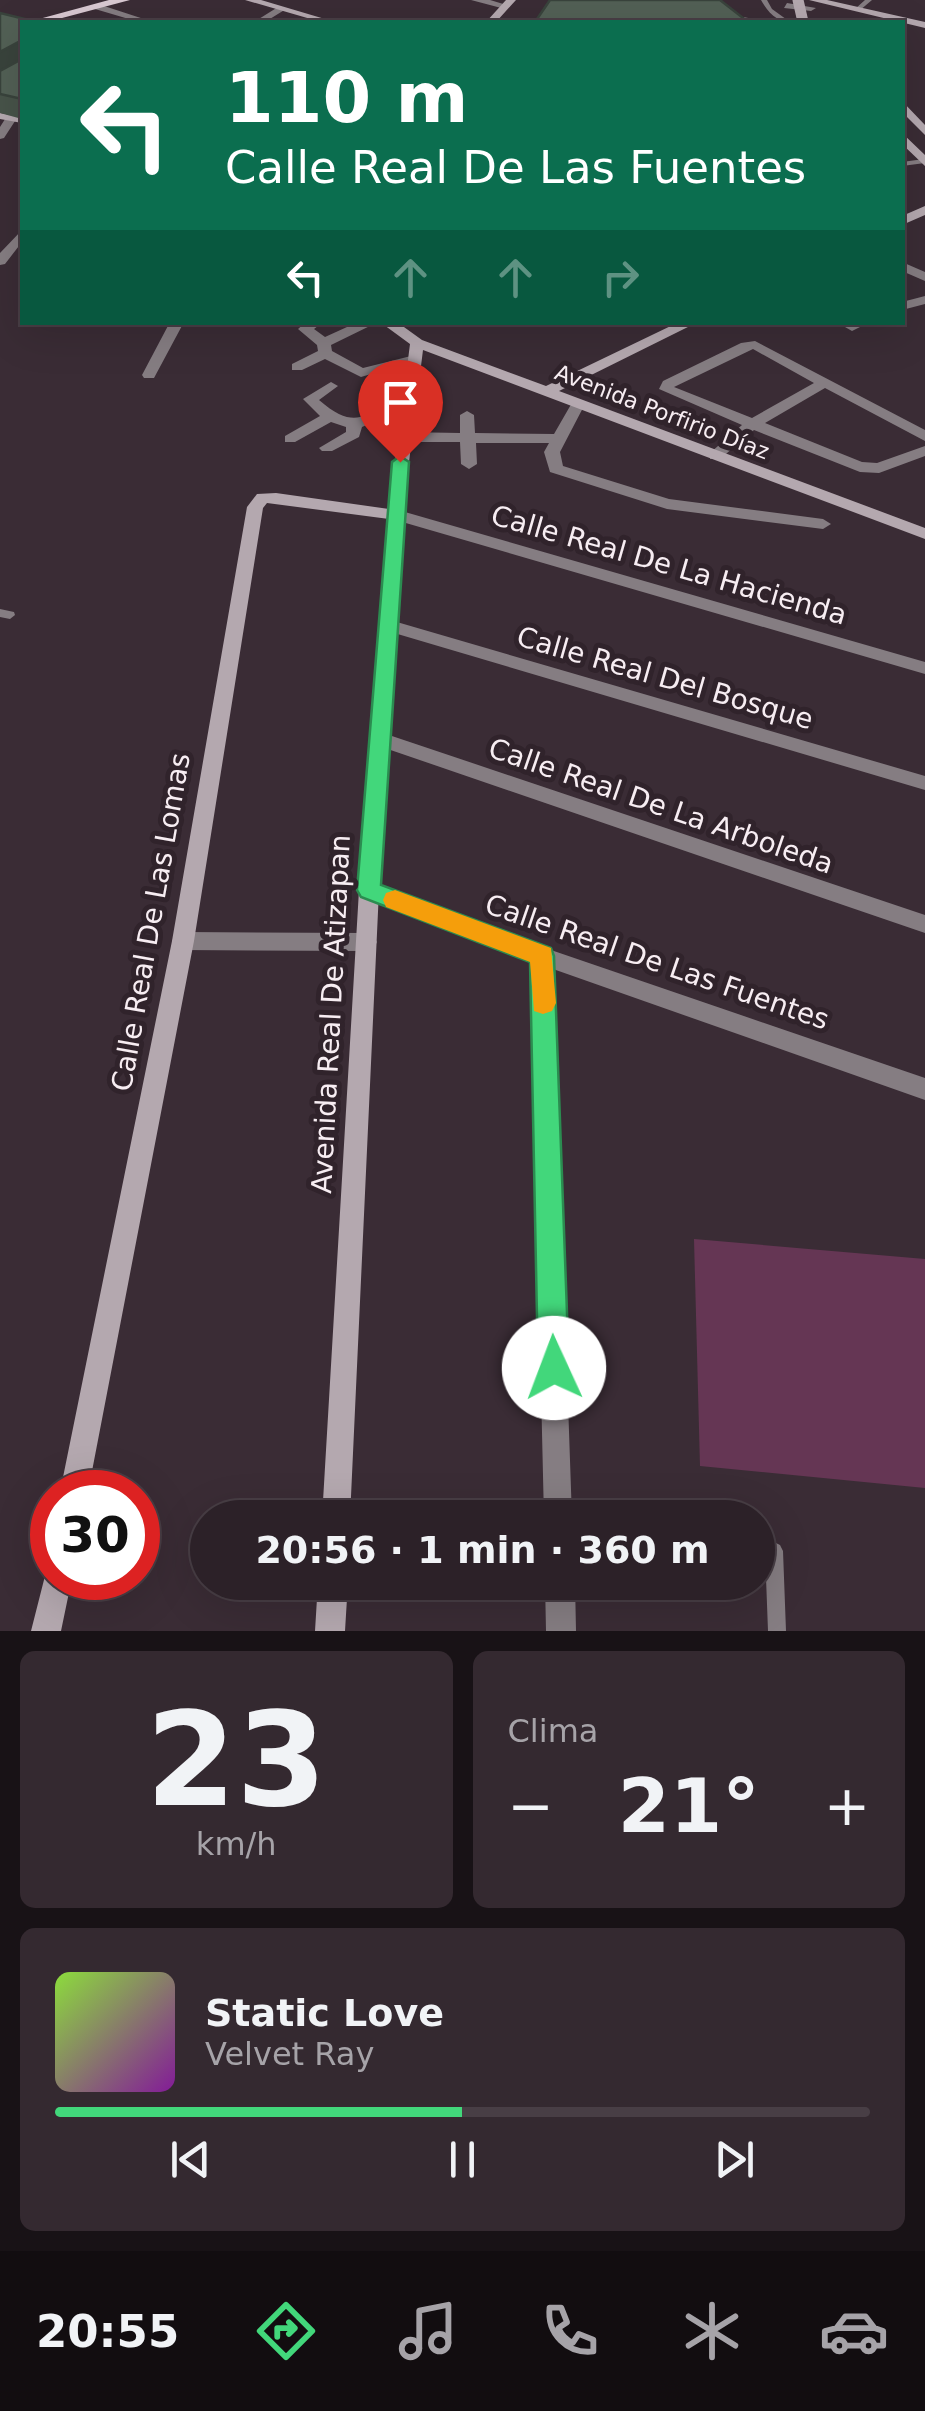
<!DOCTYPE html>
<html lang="es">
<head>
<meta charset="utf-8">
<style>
  body { margin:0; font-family:"DejaVu Sans",sans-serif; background:#342930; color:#f1f3f6; height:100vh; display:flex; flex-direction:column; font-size:38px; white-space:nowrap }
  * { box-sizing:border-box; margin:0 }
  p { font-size:32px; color:#a6a3a8 }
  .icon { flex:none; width:55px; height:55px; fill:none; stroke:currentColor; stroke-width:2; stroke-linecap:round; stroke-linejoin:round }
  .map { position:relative; height:1631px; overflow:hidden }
  .details { display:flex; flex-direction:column; gap:20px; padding:20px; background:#181216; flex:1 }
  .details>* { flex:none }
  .hud { position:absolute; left:20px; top:20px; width:885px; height:305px; border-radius:0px; box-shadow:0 10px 40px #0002,0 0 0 2px #483e45; background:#0b6e4f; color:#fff; overflow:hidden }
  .speed { position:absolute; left:30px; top:1470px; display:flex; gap:20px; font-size:50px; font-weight:700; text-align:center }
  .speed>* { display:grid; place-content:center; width:130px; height:130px; border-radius:50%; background:#2c2128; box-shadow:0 10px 40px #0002,0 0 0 2px #483e45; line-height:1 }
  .speed .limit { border:15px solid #d22; background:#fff; color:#111 }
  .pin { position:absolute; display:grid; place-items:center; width:85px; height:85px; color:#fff; margin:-102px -42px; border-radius:50% 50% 50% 0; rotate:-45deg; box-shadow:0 0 10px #0007 }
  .pin .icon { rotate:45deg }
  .me { position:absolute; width:110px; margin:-55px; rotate:358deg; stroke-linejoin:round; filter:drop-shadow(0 0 8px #0008) }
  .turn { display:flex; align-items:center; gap:35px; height:210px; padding:0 40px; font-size:45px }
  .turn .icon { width:130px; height:130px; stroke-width:2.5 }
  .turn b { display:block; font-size:70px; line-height:85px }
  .lanes { display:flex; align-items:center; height:95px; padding:0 40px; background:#0003; justify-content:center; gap:50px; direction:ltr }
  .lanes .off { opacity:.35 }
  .big { font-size:75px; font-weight:700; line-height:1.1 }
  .details .card { flex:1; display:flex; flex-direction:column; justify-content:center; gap:15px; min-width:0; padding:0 35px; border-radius:15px; background:#342930 }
  .details .dial { align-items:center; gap:0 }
  .dial b { font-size:130px; line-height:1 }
  .song { display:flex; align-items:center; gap:30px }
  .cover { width:120px; height:120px; border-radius:15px; background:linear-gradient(135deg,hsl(90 70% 55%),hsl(290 70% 35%)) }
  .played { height:10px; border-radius:5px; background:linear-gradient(90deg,#42d77b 50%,#483e45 50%) }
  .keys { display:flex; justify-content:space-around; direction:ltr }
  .heat { display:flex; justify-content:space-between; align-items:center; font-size:55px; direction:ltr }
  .details .tiles { flex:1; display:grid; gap:20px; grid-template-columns:1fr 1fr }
  .card:last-child { grid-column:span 2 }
  .trip { position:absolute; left:190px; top:1500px; width:585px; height:100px; border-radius:50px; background:#2c2128; box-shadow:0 10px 40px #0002,0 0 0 2px #483e45; font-weight:700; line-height:100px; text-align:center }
  .menu { display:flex; height:160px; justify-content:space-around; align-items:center; background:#120d10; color:#a6a3a8 }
  .menu .icon { width:70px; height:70px }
  .menu .current { color:#42d77b }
  .menu b { font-size:45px; color:#f1f3f6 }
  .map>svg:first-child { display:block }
  .green { fill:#653654 }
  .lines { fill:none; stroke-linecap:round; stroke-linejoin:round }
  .lane { fill:#857d82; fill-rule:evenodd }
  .street { fill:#857d82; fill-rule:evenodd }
  .secondary { fill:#b4a8af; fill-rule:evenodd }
  .primary { fill:#d9c9d2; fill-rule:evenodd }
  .secondary-bridge { stroke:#b4a8af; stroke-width:11 }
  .wall { fill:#475349 }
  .shaded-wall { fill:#39433c }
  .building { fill:#526055; stroke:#39433c; stroke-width:2.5 }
  .route { fill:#42d77b; stroke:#2b8c50; stroke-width:2.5 }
  .slow { fill:#f59e0b }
  .labels { text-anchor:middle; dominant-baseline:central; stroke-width:10; stroke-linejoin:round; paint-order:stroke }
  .far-street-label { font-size:22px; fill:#f7edf2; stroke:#30232b }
  .street-label { font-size:28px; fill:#f7edf2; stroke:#30232b }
</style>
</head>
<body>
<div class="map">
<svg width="925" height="1631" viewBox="0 0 925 1631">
  <rect width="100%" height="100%" fill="#3a2c35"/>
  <path class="green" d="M694,1239L925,1259V1488L700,1466Z"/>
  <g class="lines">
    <path class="lane" d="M761,0H767L772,9L790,22C776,22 767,11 761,0Z
      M865,0H872L859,11H855V9Z
      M732,15L759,20L762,22H752L730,18Z
      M924,159L925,163L902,166V162Z
      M0,609L14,612L15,615L10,619L0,617Z
      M774,1542L780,1545L783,1551L786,1631H768L765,1551L768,1545Z"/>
    <path class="street" d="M471,0H490L510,6L505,9Z
      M787,3L816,8L811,11L784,8Z
      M95,5H101L153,22H139L95,9Z
      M278,7L286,9L265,22H254Z
      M7,116L17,118L4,138L0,139V127Z
      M22,230V242L5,264L0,265V253Z
      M902,262L925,272V281L902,271Z
      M925,296V304L902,310V302Z
      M170,322H184L154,378H144L142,375Z
      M306,322H323L314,329L325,337L358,322H378L331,345L332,351L363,368L415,355L422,359L361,377L325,359L302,370H292V364L318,351L317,345L298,329Z
      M851,322H870L852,331L845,327Z
      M755,341L925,430V441L825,388L765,423L862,462L877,463L925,446V456L879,473L860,472L754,430L720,459H710V453L742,425L659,389L663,381L741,343ZM753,349L814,383L752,418L674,387Z
      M331,382L338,386L319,400C366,441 369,398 413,401L415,404L362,427L359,437L332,451H322L319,448L346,432V427L331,422L295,442H285V436L320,416L303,399Z
      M578,400L585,404L560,452L563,466L669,499L823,519L831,524L823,529L667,509L550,472L544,452L549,443H476L477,464L469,469L461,464L460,442H404L396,437L404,432L460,433V415L467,411L474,415L475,433L554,434L573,401Z
      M398,510L925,662V674L392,519V511Z
      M390,620L925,776V790L384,630L381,626Z
      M380,732L925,915V933L373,744L370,739Z
      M369,881L548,949L925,1078V1100L553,969L572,1518H544L531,961L362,896L359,890L362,884Z
      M183,932L366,933L374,936L377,942L374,948L366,951L183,950L175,947L172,941L175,935Z
      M545,1582H575L576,1631H546Z"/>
    <path class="secondary" d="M245,0H261L335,22H321Z
      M506,0H516L496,22H486Z
      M809,0H827L925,22V28Z
      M902,101L925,125V135L902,112Z
      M0,113L22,117V123L0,119Z
      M902,133L925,155V166L902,144Z
      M925,206V215L902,225V216Z
      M380,322H397L422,340L546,386L679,322H698L559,391L925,528V539L423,350L409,462L379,890L350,1518H322L359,890L389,519L267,503L263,508L194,941L88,1492H60L172,941L247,507L257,494L276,493L389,509L410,344Z
      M52,1565V1578H72L61,1631H31L47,1568Z
      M318,1582H348L345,1631H315Z"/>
    <path class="primary" d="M109,0H130L47,22H28Z"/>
    <path class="secondary-bridge" d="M798,0L803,22"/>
  </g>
  <path class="wall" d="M0,13L22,22V119L0,113Z"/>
  <path class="shaded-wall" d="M22,40V82L0,94V52Z"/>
  <path class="building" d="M550,0H720L747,21L746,22H535Z
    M0,13L37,22H22V40L0,52Z
    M22,59V99L0,94V71Z"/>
  <path class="route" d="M400,456L409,462L381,885L551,948L554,956L569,1368L564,1379L554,1383L543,1379L538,1368L530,962L361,897L357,890L392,462Z"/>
  <path class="slow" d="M395,890L551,948L556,1003L552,1011L543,1014L534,1011L530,962L386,907L383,900L386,893Z"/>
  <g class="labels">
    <g class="far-street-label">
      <text transform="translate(662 412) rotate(21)">Avenida Porfirio Díaz</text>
    </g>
    <g class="street-label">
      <text transform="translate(669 565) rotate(16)">Calle Real De La Hacienda</text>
      <text transform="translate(665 678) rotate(16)">Calle Real Del Bosque</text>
      <text transform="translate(661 806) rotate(19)">Calle Real De La Arboleda</text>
      <text transform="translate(151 922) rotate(-80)">Calle Real De Las Lomas</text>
      <text transform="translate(657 962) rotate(19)">Calle Real De Las Fuentes</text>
      <text transform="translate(331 1014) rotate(-87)">Avenida Real De Atizapan</text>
    </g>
  </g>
</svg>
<div class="speed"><div class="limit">30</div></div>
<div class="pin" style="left:400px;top:462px;background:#d93025"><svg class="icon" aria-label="arrive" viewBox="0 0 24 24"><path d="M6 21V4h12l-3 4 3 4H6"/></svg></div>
<svg class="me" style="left:554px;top:1368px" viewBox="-20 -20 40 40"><circle r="19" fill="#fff"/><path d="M0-13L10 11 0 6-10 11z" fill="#42d77b"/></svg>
<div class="trip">20:56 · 1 min · 360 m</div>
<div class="hud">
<div class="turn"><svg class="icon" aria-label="left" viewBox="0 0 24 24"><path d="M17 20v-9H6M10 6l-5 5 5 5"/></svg><div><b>110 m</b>Calle Real De Las Fuentes</div></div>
<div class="lanes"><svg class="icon" aria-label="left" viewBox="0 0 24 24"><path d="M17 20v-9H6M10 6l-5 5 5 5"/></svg><svg class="icon off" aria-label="ahead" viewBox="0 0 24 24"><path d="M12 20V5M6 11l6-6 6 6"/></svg><svg class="icon off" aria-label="ahead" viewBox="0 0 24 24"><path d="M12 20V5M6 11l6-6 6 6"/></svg><svg class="icon off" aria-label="right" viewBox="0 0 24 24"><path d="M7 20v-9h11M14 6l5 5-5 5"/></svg></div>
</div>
</div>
<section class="details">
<div class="tiles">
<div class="card dial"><b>23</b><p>km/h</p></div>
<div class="card"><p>Clima</p>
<div class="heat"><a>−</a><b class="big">21°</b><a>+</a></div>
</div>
<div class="card">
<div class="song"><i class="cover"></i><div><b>Static Love</b><p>Velvet Ray</p></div></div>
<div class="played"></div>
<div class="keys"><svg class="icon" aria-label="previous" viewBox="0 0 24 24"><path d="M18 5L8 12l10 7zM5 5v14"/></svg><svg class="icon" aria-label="pause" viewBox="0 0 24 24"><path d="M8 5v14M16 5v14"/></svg><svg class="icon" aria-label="next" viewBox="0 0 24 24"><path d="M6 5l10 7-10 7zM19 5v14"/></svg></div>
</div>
</div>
</section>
<nav class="menu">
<b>20:55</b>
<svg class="icon current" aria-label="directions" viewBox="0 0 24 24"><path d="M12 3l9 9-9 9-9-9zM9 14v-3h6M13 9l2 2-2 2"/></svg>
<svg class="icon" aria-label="music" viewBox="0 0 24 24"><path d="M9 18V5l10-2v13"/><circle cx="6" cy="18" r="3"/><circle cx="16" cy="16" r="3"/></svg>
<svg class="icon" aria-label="phone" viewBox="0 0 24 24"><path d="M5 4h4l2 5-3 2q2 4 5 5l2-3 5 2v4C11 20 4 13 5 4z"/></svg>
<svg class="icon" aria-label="climate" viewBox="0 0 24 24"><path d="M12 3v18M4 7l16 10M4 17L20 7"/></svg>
<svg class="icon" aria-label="car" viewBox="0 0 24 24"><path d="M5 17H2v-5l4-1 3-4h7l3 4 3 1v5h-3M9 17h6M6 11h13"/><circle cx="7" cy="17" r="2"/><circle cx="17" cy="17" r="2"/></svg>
</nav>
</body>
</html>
